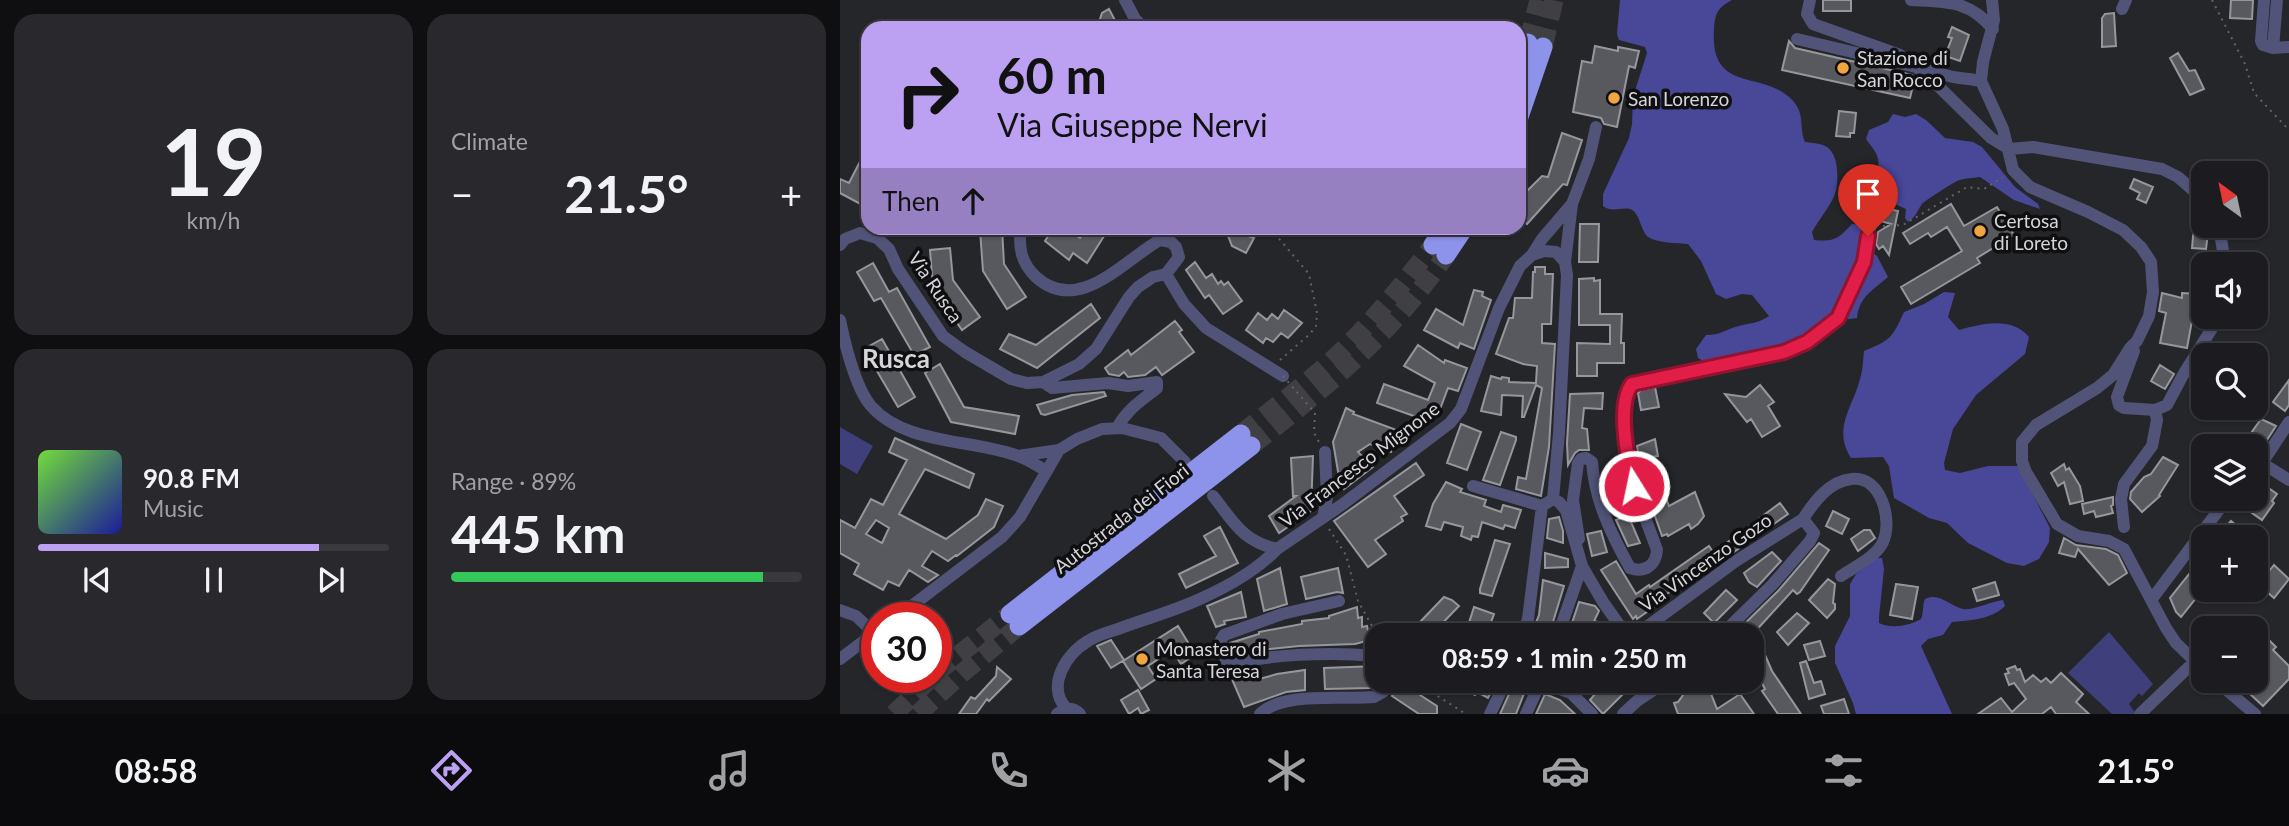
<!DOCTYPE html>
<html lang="en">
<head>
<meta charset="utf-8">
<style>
  body { margin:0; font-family:Lato,sans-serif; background:#29292d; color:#f1f3f6; height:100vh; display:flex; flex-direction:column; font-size:26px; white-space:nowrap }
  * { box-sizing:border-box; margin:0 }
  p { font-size:23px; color:#a0a1a5 }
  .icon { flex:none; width:38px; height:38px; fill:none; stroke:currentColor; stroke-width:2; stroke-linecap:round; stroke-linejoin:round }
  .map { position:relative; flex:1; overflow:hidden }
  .details { display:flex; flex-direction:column; gap:14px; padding:14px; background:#0f0f12; width:840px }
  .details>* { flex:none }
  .banner { position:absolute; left:21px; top:21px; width:665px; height:214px; border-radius:21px; box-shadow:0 2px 5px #0004,0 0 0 2px #3a3a3e; background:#bca0f2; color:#111; overflow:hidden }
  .needle { width:46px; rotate:327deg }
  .fabs { position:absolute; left:1351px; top:161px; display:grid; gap:14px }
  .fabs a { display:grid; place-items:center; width:77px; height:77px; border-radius:14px; background:#1c1c20; box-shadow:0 2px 5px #0004,0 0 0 2px #3a3a3e; font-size:35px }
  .speed { position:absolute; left:21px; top:602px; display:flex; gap:14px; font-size:35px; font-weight:700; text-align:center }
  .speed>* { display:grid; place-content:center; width:91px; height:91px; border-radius:50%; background:#1c1c20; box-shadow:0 2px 5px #0004,0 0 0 2px #3a3a3e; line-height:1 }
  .speed .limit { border:10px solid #d22; background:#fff; color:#111 }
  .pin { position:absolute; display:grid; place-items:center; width:60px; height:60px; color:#fff; margin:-72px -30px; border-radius:50% 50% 50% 0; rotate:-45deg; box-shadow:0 0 7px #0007 }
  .pin .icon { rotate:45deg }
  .me { position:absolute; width:77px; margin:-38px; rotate:350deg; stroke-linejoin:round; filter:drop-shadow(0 0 5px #0008) }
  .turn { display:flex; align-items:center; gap:24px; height:147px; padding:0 21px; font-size:32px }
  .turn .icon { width:91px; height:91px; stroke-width:2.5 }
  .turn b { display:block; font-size:49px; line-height:60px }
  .then { display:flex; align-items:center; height:66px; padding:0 21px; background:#0003; gap:14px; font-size:26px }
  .big { font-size:52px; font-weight:700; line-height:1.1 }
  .details .widget { flex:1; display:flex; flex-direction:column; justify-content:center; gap:10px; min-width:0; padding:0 24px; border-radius:21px; background:#29292d }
  .details .dial { align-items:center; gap:0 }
  .dial b { font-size:91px; line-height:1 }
  .song { display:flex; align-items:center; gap:21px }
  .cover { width:84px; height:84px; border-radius:10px; background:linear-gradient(135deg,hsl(100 70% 55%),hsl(240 70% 35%)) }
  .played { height:7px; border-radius:4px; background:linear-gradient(90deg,#bca0f2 80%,#3a3a3e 80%) }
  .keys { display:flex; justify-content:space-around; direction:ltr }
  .heat { display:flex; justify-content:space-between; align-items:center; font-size:38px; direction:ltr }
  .charge { height:10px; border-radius:5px; background:linear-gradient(90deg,#34c759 89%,#3a3a3e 0) }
  .details .tiles { flex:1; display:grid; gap:14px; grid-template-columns:repeat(2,1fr) }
  .trip { position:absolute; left:525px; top:623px; width:399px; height:70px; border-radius:21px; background:#1c1c20; box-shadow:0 2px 5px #0004,0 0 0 2px #3a3a3e; font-weight:700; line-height:70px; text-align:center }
  .tabs { display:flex; height:112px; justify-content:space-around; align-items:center; background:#0b0b0d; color:#a0a1a5 }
  .tabs .icon { width:49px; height:49px }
  .tabs .current { color:#bca0f2 }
  .tabs b { font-size:32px; color:#f1f3f6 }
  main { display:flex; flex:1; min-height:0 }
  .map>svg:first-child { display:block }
  .green { fill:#3e3f7b }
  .forest { fill:#484798 }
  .building { fill:#58595e; stroke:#96979d; stroke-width:2; fill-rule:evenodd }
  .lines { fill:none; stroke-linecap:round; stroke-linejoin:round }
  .highway-tunnel { stroke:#404044; stroke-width:19; stroke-dasharray:19 10; stroke-linecap:butt }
  .path { stroke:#636468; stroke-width:2; stroke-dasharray:2 5; stroke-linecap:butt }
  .minor { stroke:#515478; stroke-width:12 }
  .highway { stroke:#8d92ea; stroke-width:19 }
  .path-bridge { stroke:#636468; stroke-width:2; stroke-dasharray:2 5; stroke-linecap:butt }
  .route-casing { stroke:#92132f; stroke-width:18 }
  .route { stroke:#e11d48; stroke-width:12 }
  .poi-dot { fill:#f1a540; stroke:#0f0f11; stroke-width:2.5 }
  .labels { text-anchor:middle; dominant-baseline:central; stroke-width:7; stroke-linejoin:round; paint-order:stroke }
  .poi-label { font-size:19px; fill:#d6d6da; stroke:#0f0f11; text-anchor:start }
  .street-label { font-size:19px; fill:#d6d6da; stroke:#0f0f11 }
  .district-label { font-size:26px; font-weight:bold; fill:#d6d6da; stroke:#0f0f11 }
</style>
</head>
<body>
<main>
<section class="details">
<div class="tiles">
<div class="widget dial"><b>19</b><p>km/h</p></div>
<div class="widget"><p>Climate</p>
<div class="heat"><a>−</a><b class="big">21.5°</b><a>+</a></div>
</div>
<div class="widget">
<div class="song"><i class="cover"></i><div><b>90.8 FM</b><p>Music</p></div></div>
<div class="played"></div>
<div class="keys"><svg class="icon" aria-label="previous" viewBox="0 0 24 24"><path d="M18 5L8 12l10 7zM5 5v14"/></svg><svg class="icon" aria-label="pause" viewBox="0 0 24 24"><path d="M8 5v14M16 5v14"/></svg><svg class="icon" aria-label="next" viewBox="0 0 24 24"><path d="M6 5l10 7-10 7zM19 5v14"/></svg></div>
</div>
<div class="widget"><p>Range · 89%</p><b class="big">445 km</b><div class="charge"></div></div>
</div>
</section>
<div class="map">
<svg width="1449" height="714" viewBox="0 0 1449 714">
  <rect width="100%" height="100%" fill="#25262a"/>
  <path class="green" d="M0,427L33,446L17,474L0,464Z
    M1269,632L1313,684L1302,696L1299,693L1289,704L1296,714H1272L1228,673Z"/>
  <path class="forest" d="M780,0H892C877,8 875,14 874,30C870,96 925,68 954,102C965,115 959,128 965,142C972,143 981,143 987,147C999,155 999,181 995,194C990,207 979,219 972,232L974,240C994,242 998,239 1012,224L1022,225L1024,246L1037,256L1048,277C1033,290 1019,297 1017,318L1009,319L994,315C975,328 954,344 931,351C910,357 887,356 865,362L858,358L856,349L866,335C880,335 883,331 895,327C908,323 918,324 929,316L912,295L902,294L886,299L876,294L861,261L848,244C837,243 817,243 808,237C800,230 800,212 790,209C780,207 772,213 763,206V194L789,138L792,124L793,97L807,53L805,47L779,40L777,34Z
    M1053,114L1065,117L1076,114L1086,120L1105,138L1133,142L1142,147L1175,187L1198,204L1200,209L1174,200L1140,177C1133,178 1124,178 1117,181C1113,183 1084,201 1082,204C1077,211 1076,217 1068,222L1065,218L1066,209L1046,200L1030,206L1028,204C1032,191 1041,173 1038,159C1037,152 1030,145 1026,139L1029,130L1048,122Z
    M1104,292L1115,293L1108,317L1119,330C1142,324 1171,316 1189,337L1185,354L1136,395L1113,429L1104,463L1105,470L1120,473L1148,466H1178L1210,528L1209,542L1199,559L1184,566L1167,563L1128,543L1107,523L1089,518L1054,498L1049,466L1043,457L1011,458C992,428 1013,407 1020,379C1023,370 1023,360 1024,351C1051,340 1052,338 1064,312L1084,304Z
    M1037,558H1042L1044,569L1039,617V623C1051,629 1069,626 1081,619C1084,613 1082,606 1085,599C1100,592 1109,606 1123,609C1131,611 1153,601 1163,600L1165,606C1150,620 1131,620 1112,622L1103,635L1088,639L1081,646L1112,714H1016L1013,703L995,663V646L1010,616V584L1016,574Z"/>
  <path class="building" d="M983,0H1011V11H983Z
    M1391,0H1413L1412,19L1390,18Z
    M269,9L279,28H257L262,13Z
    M1274,13L1276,46L1262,47V18L1265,14Z
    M1112,27L1129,35L1120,61L1105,56L1112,38L1108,37Z
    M949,41L955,48L1072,75L1075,77L1070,98L942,70Z
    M755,46L778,51V47L799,51L795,68L789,66L777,127L764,124L761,118L733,112L742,61L752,63Z
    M1338,53L1349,71L1355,70L1364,89L1350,95L1330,58Z
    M999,111L1016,113L1014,133H1010V137L996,136Z
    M722,133L742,140L727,185L723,184L687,224L679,217V199L702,176L708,177Z
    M28,146V208L0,193V179L9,183Z
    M1294,179L1313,187L1306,203L1297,199L1300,193L1290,188Z
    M1111,204L1124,226L1157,207L1174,235L1137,258L1140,263L1071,304L1061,287L1122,251L1107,227L1091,237L1088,233L1070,244L1063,233Z
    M1043,208L1058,211L1049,255L1043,246L1039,249L1036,244L1038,232L1051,224L1041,221Z
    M740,224H759L758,262H739Z
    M1354,226L1368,232L1366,249L1352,248Z
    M162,228L164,264L186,297L167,309L143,271L140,230Z
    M213,228H224L240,238L247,228H255L266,233L247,263L233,253L229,260L205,241Z
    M385,228H405L408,236L414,238L406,253L392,246Z
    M110,248L113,280L140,317L122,330L93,288L90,250Z
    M355,262L366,278L372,274L378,284L381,281L384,285L388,282L402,301L383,314L369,295L365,298L346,270Z
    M33,263L49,292L57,288L90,347L74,355L41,298L34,301L17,272Z
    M695,267H705V274H713L711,324H702V343L715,344L709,447L701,496L676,489L678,477L686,479L702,388L696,385L684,417H682L683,396L662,395L661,415L641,411L651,376L661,379L662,377L669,378V382L696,383L697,366L683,364L656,354L669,318H673L675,298H692L693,272H695Z
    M754,278V281L760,280V314H782L781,343H784V363H757V376H737V343L770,344V325H739V279Z
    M634,290L643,292L642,296L651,300L634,349L620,343L618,348L584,330L596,309L623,325Z
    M1322,293L1342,298V293L1363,294V315H1353L1347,348L1320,343L1326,313L1319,311Z
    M251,304L260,318L197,368L160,349L169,334L196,345Z
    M444,310L462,323L448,338L441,333L433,342L426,338L423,343L406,330L418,313L427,320L432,314L438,319Z
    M335,321L342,330L339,332L354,352L322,375L316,367L305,375L288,377L284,372L279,376L269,374L265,368L288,350L291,355Z
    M42,339L75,397L58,407L24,349Z
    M578,345L604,363L605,360L627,368L618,391L608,388L599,412L588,421L537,403L544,384L588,400L595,383L564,366Z
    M100,364L124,407L179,416L175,434L111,422L85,373Z
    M1320,365L1334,374L1325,389L1311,381Z
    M1449,380V405L1445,411L1433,402Z
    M920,385L934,402L928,406L940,426L922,437L911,419L907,422L885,394L906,397Z
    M815,387L819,407L801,410L798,393L801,390Z
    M264,392L266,396L205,415L201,414L197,405L232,395Z
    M763,393L762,409L744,408L742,428L747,429L749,450H739L735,453L728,465L727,443L730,394Z
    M506,408L514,412L513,414L562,432L557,445L554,444L551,452L530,444L518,452L533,467L504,489L500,483L493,442Z
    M1421,419L1436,426L1416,457V446H1402Z
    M621,424L641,432L627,470L607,463Z
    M661,432L676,437V440L660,485L643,480Z
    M55,438L134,474L129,488L85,469L59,514L106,539L138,515L146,499L163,506L154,527L117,556L116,555L108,561L92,551L82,566L98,575L88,582L69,570L59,586L48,581L43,590L14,574L19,564L0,553V520L15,528L31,499L43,505L67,460L49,452ZM36,520L49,528L42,543L26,534Z
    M815,439L818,456L799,458L797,446Z
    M473,456L471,511L439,533L429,516L456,496H453L451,458Z
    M1323,457L1338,465L1319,495L1320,496L1302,512L1290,499L1291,492L1304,477L1311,474Z
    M576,463L584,475L554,496L567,514L561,517L563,521L535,540L546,554L528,567L494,521Z
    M1224,464L1226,470L1229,468L1240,486L1243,501L1230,504L1224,482L1218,486L1211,473Z
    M606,482L622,489L620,492L646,500L644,506L661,512L663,505L681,510L675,528L665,525L663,529L642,522L638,537L632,536L631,540L621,536L623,527L604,522L601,530L586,526L593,504Z
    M1420,482L1437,494L1432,501L1434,503L1422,520L1402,506L1407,499H1416V488Z
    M783,483L785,498L771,501L770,498L768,499L765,487Z
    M855,492L864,516L858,524L851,529L849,524L828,536L827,534L822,536L811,505L826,498L829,506Z
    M1273,497V505L1271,506L1273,513L1256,517L1254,511L1244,514L1242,504Z
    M940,503L948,514L891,554L885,544Z
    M993,511L1009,519L1002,534L986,526Z
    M788,515L800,543L788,546L776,520Z
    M719,517L723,531V543L707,538L709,519Z
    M1391,521L1411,537H1377Z
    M380,527L398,563L346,588L339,574L376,556L364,536Z
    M1024,530H1030L1035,538L1018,551L1011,539Z
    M761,531L767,552L752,556L747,534Z
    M1224,538L1236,545L1266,549L1278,555L1287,573L1269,585L1238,549L1235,557L1219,553Z
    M655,540L670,544L652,596L640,593V589Z
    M979,543L989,550L960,592L957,594L953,590L912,635H893L939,590Z
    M869,546L877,558L849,577L850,579L819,599L821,602L797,619L796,616L793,619L761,570L776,561L796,594L809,585L810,587Z
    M932,552L941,561L917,587L909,582L904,573Z
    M705,553L728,559V567L705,568Z
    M1434,565L1449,579L1434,598L1427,592L1423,597L1414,590Z
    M440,568L447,604L424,611L417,579Z
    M498,568L503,593L497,592L466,599L461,577Z
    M1350,573L1363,583V585L1360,593L1341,617L1336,612L1330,598Z
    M988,579L995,584L993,603L995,604V609L987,618L969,600Z
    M703,580L724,586L709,635H691L699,615Z
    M1155,582L1159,595L1137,601L1133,589Z
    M1056,584L1078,587L1072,619L1050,615Z
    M886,590L897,600L874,623L864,613Z
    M401,592L406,617L384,621L385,624L376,627L367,606Z
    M604,597L612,600L619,606L591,635L579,623Z
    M739,602L755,606L759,611L754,621L758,622L756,625L776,635H744L730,629Z
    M517,607L518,618L522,617V627L527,626L530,640L515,644L459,646L393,653L390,643L419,634V632L462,624V621L489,618V616Z
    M634,607L654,614L647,633L644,635L627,629Z
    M957,613L969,623L948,645L937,632Z
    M338,626L355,654L341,664L332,650L308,666L316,679L301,689L283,661Z
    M1424,635L1436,647L1433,650L1449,666V679L1423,706L1396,681H1416V645Z
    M271,640L284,660L271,668L257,646Z
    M980,641L985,656L969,660L964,645Z
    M922,648L932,671L961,714H938L922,691L925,689L912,664V653Z
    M966,661L974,683L981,681L985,694L969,699L960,663Z
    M537,666V681H539L532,688L485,689L484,668Z
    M1175,666L1177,670L1180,669L1185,682L1193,675L1201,682L1206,678L1211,683L1221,673L1243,694L1236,702L1249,714H1216L1211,707L1202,714H1138L1161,698L1172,712L1186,699L1174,683L1169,685L1165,674L1169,673L1167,669Z
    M157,667L171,679L149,701L147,699L136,714H119L131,697L135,699L156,676Z
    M405,670L406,673L412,670L414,679L416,678V680L437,674L465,670V690L446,692L404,707L391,677Z
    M595,681H653L656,682L648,698L637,692L635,695L621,688L619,693Z
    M675,681H689L676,714H660Z
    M740,681H765L782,695L763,714L750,700L755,694Z
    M853,681H866L877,709L900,694L914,714H838L834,703L838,702Z
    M560,682L597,706V714H579L552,696Z
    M298,690L309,710L301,714L298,708L289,714L281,700Z
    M705,694L720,700L735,714H696Z
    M1004,699L1009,714H984L981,706Z"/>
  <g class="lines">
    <path class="highway-tunnel" d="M688,43L699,0
      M703,47L714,0
      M401,434C439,404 479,375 513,340C542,310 568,278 593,245
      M411,446C486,387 551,335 606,255
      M96,673L170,614
      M54,714L92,677
      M78,714L121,674L179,626"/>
    <path class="path" d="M1372,0L1405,64L1414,93L1449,130
      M1043,226L1063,225L1127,187L1144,189L1163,177
      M430,228L469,274L477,313L476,326L470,334L440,360
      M475,413L474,433L479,442
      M489,529L506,555L518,601L537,635
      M574,681L626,714"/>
    <path class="minor" d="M285,0L295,19L304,28
      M970,0L967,14L973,24L1060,55
      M1071,0C1107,2 1129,0 1153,29
      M1152,0L1154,20L1143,62L1141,81L1163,129L1173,170L1190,187L1248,212L1283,230L1301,247L1311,262L1313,292L1309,316L1297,341L1290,348L1273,375L1257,388L1196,425L1182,442V461L1186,472L1217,524L1238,536L1269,541L1284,549L1326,628L1336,643L1363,669
      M1424,0L1421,41L1423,45L1433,48L1449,47
      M1282,9L1286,0
      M957,39L1076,67L1087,75L1151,138L1169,149
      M1433,48L1437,0
      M1086,65C1105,79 1119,77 1141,81
      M1169,149L1193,147L1322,169L1338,177L1363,199
      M732,204L749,159L756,127
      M1379,226L1385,264
      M414,228L418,231
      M0,245L5,239L20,233L37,238L49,249L58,269L103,336L125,352L171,379L187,383L203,382L239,364L256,349L289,297L298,287L313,277L326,274L339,257L336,247L331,242L320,240C285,259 239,316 196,277C181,263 178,247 181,228
      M692,255L702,239L732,204L725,262
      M326,274L344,304L366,328L443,376
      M0,320C5,344 15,387 31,406C65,445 133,439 178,456C188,459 197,466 207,471
      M1294,351L1277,397L1279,405L1284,408L1315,410L1327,405L1343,375L1379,317
      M203,382L212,388L268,383L288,386L317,382V388C301,401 287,409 277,428
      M1449,422L1422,463L1449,480
      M178,456L219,450
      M633,486L702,506
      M373,496C394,522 402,541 437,549L503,504L610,423L621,409L659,308L680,266L692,255L704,251L716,252L725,262L727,275L719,433L713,499L719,502L726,510L742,566L718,635
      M483,518L487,498L485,452
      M1284,527L1281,499L1284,484L1312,446L1317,420L1315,410
      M739,539L733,500L738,463L741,459L746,458L752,462C755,501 771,534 790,568C804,573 816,566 817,550C810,530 801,509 794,487C788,466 774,393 797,382L944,352L967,342L984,330L998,318L1024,262L1028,236L1035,210
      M742,566L763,602L785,633L797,634L896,561L963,519
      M1312,599L1387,499
      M499,601L442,614L384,635L380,642L387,663H392C440,654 488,652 537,656
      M0,610L16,616L34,633
      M56,618L162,537L180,517L219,450L237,439L262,429L282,428L321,438L345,462
      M682,635L688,619L702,506L713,499
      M881,635L933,584L970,541L974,533L963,519C974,502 989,481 1012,479C1041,476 1053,520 1043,542C1036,557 1014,567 1001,576
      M0,659L37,631
      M1376,681L1415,714
      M701,682L731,693L752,714
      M226,708C206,686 226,654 248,641C257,635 269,632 278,629C305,619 334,611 360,599C387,587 416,571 437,549
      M217,714C226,708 232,706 240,714
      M420,714C443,691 502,700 534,697L543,692L549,681
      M650,714L666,681
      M686,714L701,681
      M783,714L797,701L827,681
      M1300,714L1354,662"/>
    <path class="highway" d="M679,74L688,43
      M679,117L703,47
      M593,245L605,228
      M606,255L624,228
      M170,614L401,434
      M179,626L411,446"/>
    <path class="path-bridge" d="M443,376L475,413"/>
  </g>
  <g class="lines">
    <defs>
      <path id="route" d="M794,486C788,461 776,405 792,384L944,352L967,342L998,318L1024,262L1028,236"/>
    </defs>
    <use href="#route" class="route-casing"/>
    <use href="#route" class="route"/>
  </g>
  <g class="poi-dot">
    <circle cx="1003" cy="68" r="7"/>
    <circle cx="774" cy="98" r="7"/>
    <circle cx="1140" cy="231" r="7"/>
    <circle cx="302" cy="659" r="7"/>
  </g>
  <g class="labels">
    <g class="poi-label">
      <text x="1017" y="57">Stazione di<tspan x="1017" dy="22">San Rocco</tspan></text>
      <text x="788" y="98">San Lorenzo</text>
      <text x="1154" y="220">Certosa<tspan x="1154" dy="22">di Loreto</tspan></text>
      <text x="316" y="648">Monastero di<tspan x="316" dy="22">Santa Teresa</tspan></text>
    </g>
    <g class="street-label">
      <text transform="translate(96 287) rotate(56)">Via Rusca</text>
      <text transform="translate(519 464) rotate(-37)">Via Francesco Mignone</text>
      <text transform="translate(281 518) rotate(-38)">Autostrada dei Fiori</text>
      <text transform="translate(865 562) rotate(-35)">Via Vincenzo Gozo</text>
    </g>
    <g class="district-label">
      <text x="56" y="358">Rusca</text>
    </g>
  </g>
</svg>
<div class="fabs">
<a><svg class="needle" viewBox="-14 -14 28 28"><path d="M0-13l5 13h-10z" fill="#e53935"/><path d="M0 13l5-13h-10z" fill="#a0a1a5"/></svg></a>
<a><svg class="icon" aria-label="sound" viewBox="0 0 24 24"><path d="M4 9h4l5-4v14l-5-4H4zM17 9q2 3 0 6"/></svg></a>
<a><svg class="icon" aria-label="search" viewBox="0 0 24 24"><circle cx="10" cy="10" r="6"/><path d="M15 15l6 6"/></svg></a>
<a><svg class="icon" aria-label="layers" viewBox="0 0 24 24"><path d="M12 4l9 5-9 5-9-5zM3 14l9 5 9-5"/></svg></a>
<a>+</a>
<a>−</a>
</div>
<div class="speed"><div class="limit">30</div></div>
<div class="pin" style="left:1028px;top:236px;background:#d93025"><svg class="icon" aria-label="arrive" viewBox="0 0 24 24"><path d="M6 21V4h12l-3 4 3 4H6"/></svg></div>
<svg class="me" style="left:794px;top:486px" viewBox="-20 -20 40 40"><circle r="17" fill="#e11d48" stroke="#fff" stroke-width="3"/><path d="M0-11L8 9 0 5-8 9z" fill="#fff"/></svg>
<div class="trip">08:59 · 1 min · 250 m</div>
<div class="banner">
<div class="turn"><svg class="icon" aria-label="right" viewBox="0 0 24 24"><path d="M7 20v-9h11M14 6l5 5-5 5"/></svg><div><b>60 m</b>Via Giuseppe Nervi</div></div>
<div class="then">Then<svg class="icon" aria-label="ahead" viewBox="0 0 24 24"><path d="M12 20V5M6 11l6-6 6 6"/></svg></div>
</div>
</div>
</main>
<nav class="tabs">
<b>08:58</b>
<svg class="icon current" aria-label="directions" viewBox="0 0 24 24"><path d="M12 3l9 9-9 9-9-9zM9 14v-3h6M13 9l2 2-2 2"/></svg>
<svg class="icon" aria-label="music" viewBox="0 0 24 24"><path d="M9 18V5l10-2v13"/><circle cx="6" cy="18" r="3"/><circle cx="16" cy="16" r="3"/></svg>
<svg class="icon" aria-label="phone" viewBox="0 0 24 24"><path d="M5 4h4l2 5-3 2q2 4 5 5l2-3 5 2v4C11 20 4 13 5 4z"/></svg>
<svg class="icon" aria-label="climate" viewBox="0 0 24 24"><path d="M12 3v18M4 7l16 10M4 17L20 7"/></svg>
<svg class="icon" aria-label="car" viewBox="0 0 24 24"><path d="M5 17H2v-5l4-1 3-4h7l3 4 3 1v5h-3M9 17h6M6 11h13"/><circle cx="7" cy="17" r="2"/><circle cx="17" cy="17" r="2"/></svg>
<svg class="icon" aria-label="filters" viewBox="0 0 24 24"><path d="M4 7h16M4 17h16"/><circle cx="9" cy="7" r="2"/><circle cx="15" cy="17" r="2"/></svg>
<b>21.5°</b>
</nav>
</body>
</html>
